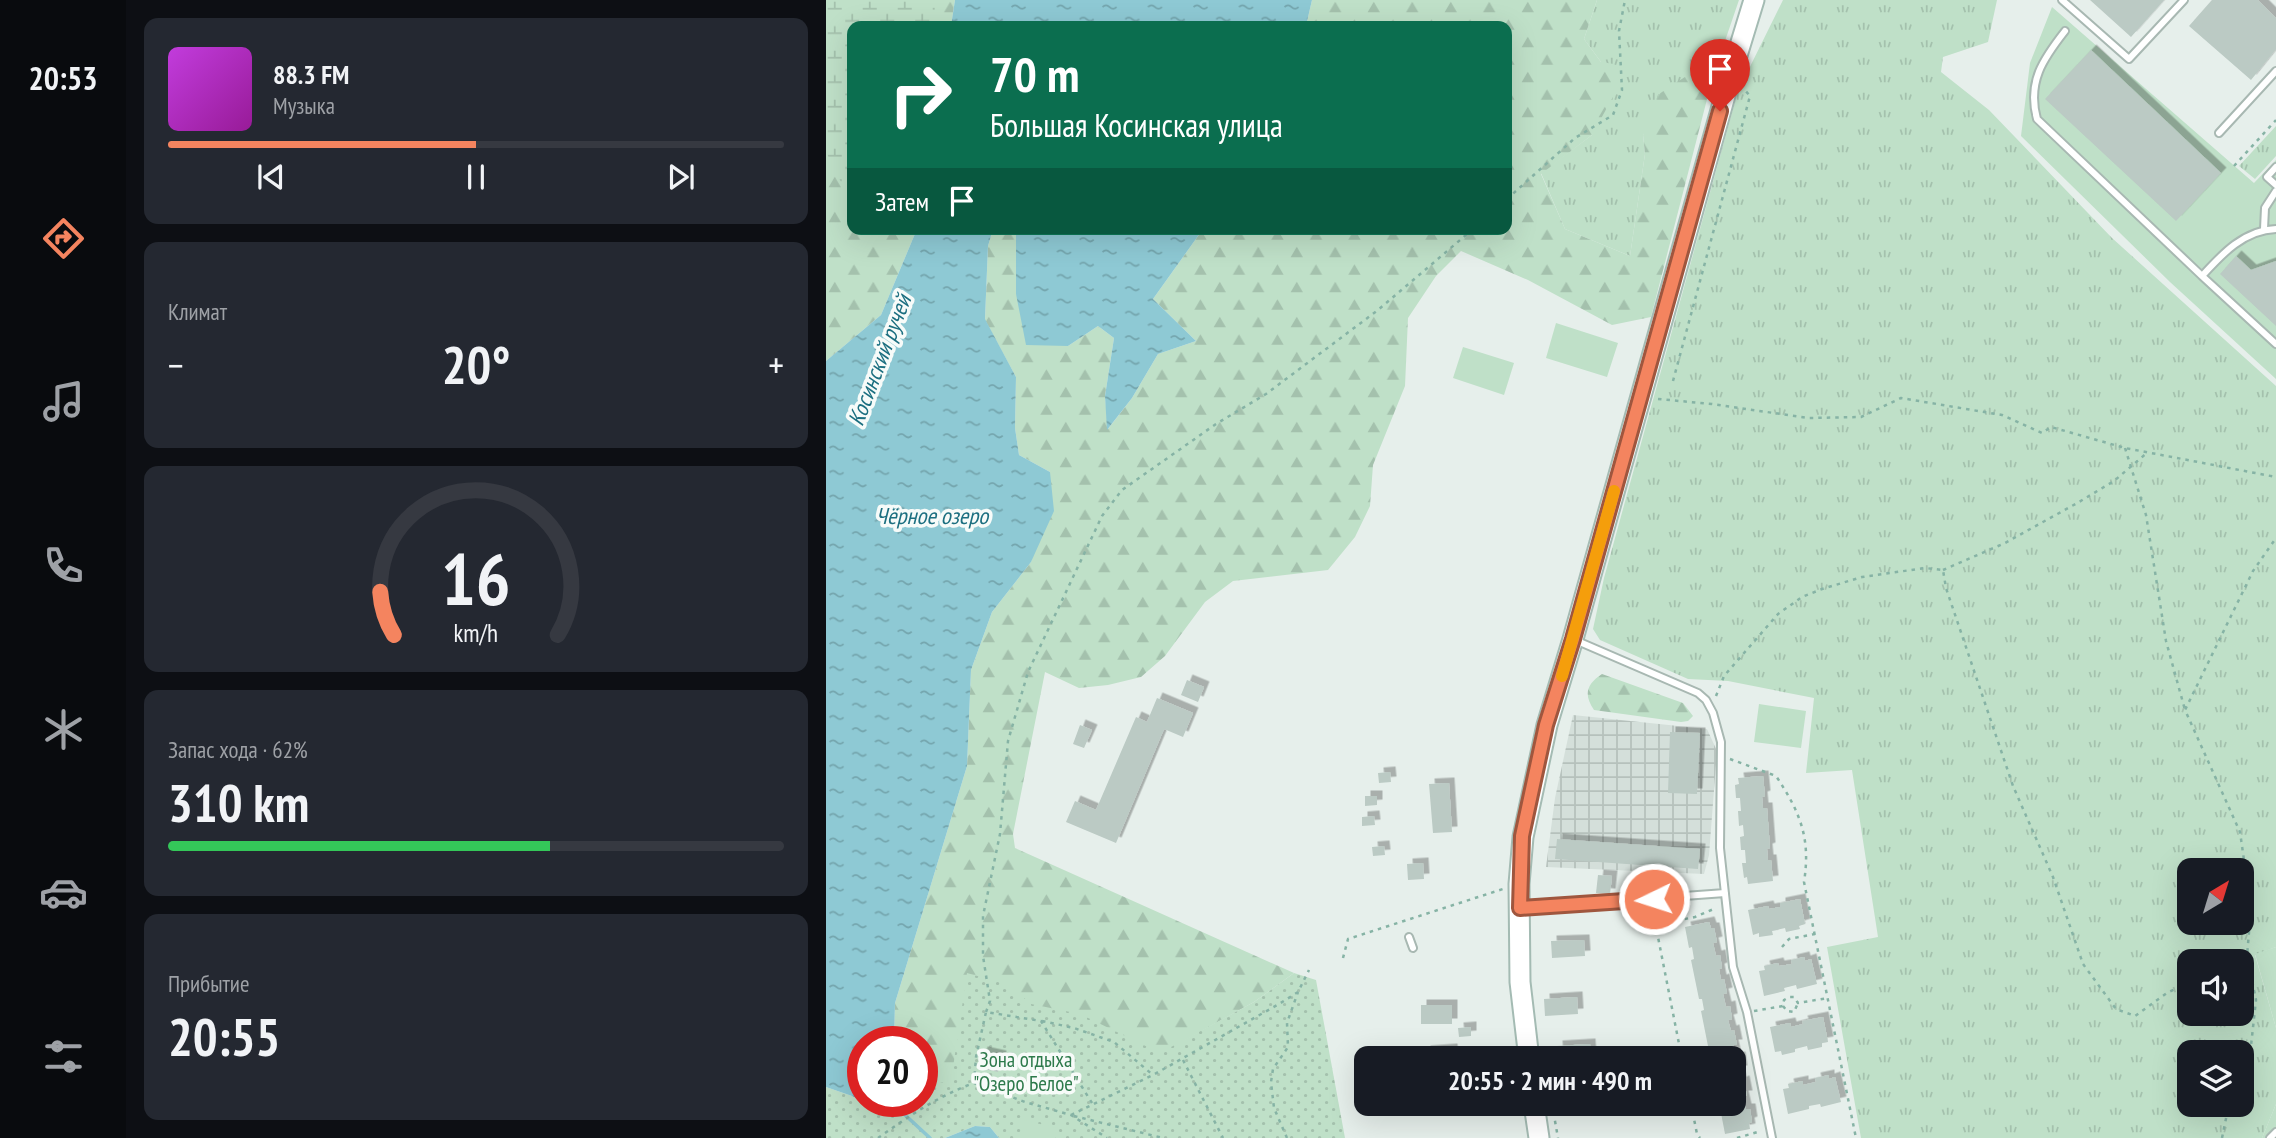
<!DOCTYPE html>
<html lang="ru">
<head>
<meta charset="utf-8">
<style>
  body { margin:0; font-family:"PT Sans Narrow",sans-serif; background:#242831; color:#f1f3f6; height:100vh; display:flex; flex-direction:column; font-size:26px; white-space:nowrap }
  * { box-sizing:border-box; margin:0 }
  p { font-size:23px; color:#9ea1a6 }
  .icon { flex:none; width:38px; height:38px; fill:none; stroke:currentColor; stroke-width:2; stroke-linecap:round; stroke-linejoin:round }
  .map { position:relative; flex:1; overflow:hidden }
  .sheet { display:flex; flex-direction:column; gap:18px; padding:18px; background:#0d0f14; width:700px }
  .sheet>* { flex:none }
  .banner { position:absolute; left:21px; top:21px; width:665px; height:214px; border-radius:14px; box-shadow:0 7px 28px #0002; background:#0b6e4f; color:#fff; overflow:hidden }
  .needle { width:46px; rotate:38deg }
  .controls { position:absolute; left:1351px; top:858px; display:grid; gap:14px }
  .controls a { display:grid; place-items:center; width:77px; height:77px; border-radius:14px; background:#171b24; box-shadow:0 7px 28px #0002; font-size:35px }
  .speed { position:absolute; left:21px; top:1026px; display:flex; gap:14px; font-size:35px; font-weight:700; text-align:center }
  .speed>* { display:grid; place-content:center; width:91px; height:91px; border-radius:50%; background:#171b24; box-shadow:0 7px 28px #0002; line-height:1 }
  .speed .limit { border:10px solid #d22; background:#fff; color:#111 }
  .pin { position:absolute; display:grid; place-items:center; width:60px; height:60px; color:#fff; margin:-72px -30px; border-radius:50% 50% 50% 0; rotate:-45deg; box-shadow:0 0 7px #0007 }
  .pin .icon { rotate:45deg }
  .me { position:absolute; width:77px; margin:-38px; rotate:266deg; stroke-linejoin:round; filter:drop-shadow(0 0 5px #0008) }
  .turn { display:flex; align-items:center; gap:24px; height:147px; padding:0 28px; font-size:32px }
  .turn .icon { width:91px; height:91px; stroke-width:2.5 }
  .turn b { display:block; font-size:49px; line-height:60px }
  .then { display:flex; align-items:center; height:66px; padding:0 28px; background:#0003; gap:14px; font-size:26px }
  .big { font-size:52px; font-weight:800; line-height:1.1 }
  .sheet .widget { flex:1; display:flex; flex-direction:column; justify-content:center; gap:10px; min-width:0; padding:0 24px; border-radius:14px; background:#242831 }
  .sheet .dial { align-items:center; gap:0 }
  .dial svg { height:182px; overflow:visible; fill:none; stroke:#363941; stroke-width:7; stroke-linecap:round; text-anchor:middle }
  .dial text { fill:#f1f3f6; stroke:none }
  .song { display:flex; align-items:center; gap:21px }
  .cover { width:84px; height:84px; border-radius:10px; background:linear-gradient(135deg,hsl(290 70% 55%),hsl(300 70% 35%)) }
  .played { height:7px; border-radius:4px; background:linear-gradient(90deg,#f4845f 50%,#363941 50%) }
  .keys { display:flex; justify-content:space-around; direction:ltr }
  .heat { display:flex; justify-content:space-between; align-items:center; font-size:38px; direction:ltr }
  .charge { height:10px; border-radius:5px; background:linear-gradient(90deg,#34c759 62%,#363941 0) }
  .trip { position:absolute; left:528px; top:1046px; width:392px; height:70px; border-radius:14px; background:#171b24; box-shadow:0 7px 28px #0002; font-weight:800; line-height:70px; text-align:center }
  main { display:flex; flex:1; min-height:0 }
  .dock { display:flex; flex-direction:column; width:126px; justify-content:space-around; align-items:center; background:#090b0e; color:#9ea1a6 }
  .dock .icon { width:49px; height:49px }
  .dock .on { color:#f4845f }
  .dock b { font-size:32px; color:#f1f3f6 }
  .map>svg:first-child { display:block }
  .industrial { fill:url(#industrial-grid) }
  .grass { fill:url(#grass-tufts); fill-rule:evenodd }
  .forest { fill:url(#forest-firs) }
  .wetland { fill:url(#wetland-marsh) }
  .park { fill:url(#park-dots) }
  .pitch { fill:#bfe0c8 }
  .water { fill:url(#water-ripples) }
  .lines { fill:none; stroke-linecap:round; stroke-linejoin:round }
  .stream { stroke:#8ec9d4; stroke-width:3.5 }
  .building { fill:#bbcac4; filter:url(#shadow) }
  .lane-casing { stroke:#a8b8b2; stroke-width:10 }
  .secondary-casing { stroke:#a4bbb3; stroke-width:23 }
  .path { stroke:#86b3a5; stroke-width:2.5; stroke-dasharray:3.5 5; stroke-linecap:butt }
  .lane { stroke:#fff; stroke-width:6 }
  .secondary { stroke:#fff; stroke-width:19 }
  .route-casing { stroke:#9f563e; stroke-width:18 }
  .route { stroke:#f4845f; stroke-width:12 }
  .slow { stroke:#f59e0b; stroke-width:12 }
  .labels { text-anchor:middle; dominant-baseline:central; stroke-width:7; stroke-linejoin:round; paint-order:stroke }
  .park-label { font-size:21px; fill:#2d7a4b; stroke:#f7fbf9 }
  .water-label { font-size:23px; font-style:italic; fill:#1c6f80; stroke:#f7fbf9 }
</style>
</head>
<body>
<main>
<nav class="dock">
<b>20:53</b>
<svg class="icon on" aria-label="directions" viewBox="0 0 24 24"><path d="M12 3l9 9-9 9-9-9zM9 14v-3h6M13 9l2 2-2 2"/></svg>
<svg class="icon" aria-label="music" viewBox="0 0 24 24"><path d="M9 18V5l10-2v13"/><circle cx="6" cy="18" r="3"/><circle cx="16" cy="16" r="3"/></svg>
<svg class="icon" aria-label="phone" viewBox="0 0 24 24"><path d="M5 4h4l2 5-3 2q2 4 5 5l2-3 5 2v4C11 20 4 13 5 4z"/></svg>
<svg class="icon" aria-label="climate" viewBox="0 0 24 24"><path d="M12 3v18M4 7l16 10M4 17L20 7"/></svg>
<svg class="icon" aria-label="car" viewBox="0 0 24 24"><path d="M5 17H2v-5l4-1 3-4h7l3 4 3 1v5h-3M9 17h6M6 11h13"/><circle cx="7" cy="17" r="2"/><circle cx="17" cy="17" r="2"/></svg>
<svg class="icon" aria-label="filters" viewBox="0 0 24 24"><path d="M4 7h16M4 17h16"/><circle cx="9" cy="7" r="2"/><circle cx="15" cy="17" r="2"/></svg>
</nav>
<section class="sheet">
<div class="widget">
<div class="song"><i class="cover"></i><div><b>88.3 FM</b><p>Музыка</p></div></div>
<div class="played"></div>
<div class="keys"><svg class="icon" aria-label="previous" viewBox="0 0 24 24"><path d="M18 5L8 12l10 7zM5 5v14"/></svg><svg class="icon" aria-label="pause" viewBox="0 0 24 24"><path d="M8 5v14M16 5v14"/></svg><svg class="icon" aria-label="next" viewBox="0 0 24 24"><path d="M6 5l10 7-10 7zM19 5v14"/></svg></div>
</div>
<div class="widget"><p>Климат</p>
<div class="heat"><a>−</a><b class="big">20°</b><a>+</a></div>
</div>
<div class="widget dial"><svg viewBox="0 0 100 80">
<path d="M14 69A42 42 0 1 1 86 69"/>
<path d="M14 69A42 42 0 0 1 8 50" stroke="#f4845f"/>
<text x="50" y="56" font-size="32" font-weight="700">16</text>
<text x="50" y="72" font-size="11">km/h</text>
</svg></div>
<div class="widget"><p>Запас хода · 62%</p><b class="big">310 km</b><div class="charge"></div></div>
<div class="widget"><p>Прибытие</p><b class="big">20:55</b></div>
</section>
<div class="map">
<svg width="1450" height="1138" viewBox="0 0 1450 1138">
  <defs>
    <pattern id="industrial-grid" width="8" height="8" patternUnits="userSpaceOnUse" patternTransform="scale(1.75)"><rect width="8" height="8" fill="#d4dfda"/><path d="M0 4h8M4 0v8" fill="none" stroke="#b6c1bc"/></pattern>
    <pattern id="grass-tufts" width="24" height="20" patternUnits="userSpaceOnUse" patternTransform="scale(1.75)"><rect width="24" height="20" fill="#bfe0c8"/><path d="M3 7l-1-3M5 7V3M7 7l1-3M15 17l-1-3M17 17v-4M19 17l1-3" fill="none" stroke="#a4c1ad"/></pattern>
    <pattern id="forest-firs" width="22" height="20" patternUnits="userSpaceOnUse" patternTransform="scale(1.75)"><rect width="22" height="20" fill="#bfe0c8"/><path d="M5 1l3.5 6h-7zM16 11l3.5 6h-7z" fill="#a4c1ad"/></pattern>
    <pattern id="wetland-marsh" width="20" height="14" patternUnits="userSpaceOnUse" patternTransform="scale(1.75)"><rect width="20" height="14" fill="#bfe0c8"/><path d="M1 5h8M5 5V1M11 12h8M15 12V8" fill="none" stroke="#a4c1ad"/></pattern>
    <pattern id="park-dots" width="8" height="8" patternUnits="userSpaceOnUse" patternTransform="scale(1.75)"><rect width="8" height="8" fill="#bfe0c8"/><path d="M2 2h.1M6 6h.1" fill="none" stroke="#a4c1ad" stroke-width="1.8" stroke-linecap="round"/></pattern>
    <pattern id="water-ripples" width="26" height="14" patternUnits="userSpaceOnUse" patternTransform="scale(1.75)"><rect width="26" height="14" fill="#8ec9d4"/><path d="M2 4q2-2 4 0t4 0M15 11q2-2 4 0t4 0" fill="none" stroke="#74a5ad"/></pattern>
    <filter id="shadow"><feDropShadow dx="5.5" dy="-5.5" stdDeviation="0" flood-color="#0004"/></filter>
  </defs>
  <rect width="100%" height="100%" fill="#e6efeb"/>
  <path class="industrial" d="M747,715L881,729L891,751L883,855L878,874L720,867L729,798Z"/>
  <path class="grass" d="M771,0H913L887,76L865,73L817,135L819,154L804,256L739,229L715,173L766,135L775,62L758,39Z
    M957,0H1171L1162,42L1117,57L1115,72L1163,110L1286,238L1450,386V947L1429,955L1450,1028V1104L1436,1138H1035L1001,947L1052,937L1026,770L980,773L988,698L902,681L862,679L774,640L767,629L778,578L912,91ZM1363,870H1416V922H1363ZM1363,961H1416V1013H1363ZM1363,1052H1416V1104H1363Z
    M1450,126V156L1429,179L1413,166Z"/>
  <path class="forest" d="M0,0H129L125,26H26V229H91L55,315L0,361Z
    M486,0H771L758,39L775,62L788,64L794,84L766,135L715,174L739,229L804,256L819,154L817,135L833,94L865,73L887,76L825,317L786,325L702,280L635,251L610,276L582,318L579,386L547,465L544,506L529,537L502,570L407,581L379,602L339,656L315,677L282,685L253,688L219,672L187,834L189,848L468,973L428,1002L334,1054L96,1101V1041H68L69,1003L141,766L145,670L166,612L205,562L224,472L193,455L189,428L190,377L159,320L162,246L167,229H190V294L242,346L272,326L288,338L279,396L282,429L306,398L332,354L370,341L327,299L377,229H681V26H480Z
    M776,674L857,703L867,716L862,721L855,722L768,710C757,694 761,684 776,674Z"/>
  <path class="wetland" d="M0,0H109L108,26H26V192L15,182L0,152Z"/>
  <path class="park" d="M141,973L183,985L205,1004L254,1014L334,1053L428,1002L468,973L490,980L519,1138H173L164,1127L149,1126L119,1138H0V1087L26,1096L58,1114L68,1107L70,1101H96V1086L125,1081Z"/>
  <path class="pitch" d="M1226,7L1428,183L1450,160V379L1344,282L1195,136L1204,63Z
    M730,323L792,343L781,377L720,358Z
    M637,347L688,363L678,395L627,378Z
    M933,704L980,711L975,748L928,742Z
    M1450,947V1028L1429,954Z
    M1450,1104V1138H1436Z
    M197,1120L231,1128L229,1138H193Z"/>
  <path class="water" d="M129,0H486L480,26H125Z
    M91,229H167L162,246L159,319L190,377L189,428L193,455L224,472L228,511L205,562L166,612L145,670L141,766L69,1003L68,1041H37V1101H70L68,1107L58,1114L26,1096L0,1087V361L55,315Z
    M190,229H377L327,299L370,341L332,354L306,398L281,430L279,396L288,338L272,326L242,346L200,345L190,294Z
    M149,1126L164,1127L173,1138H119Z"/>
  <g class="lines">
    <path class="stream" d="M64,1101L104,1138"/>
  </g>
  <path class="building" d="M1264,0H1338L1305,37Z
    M1386,0H1432L1450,18V49L1425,80L1363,26Z
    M1265,50L1395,173L1350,221L1219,99Z
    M1410,256L1425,270L1450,261V326L1394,274Z
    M361,680L378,687L372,702L355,695Z
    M331,698L367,713L357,737L338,729L290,843L240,822L249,801L270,810L310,717L321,722Z
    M254,725L266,730L258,748L247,744Z
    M844,732L874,733L871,794L842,793Z
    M564,772L565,782L553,783L552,773Z
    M937,776L939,796L936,797L937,808H941L944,848L941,849L942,860H945L947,881L922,884L921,877L918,878L916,863H920L919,850H915L914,837L918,836L917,825L913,826L912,811H915L914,798H910L909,785L913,784L912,778Z
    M623,783L626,832L607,833L603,784Z
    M539,796H551V805L539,806Z
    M548,816L549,825L536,826V817Z
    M731,839L874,849L872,869L729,859Z
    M558,846L559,855L547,856L546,847Z
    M597,863L598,879L582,880L581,864Z
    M772,875L786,876L784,894L770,893Z
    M974,899L979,924L973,926L974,929L960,932L959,928L946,931L947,935L933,937V933L927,935L922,910L942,906L943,909L954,907V903Z
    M883,922L885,928H888L891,942L887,943L890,956L894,955L896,968L893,969L895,980L898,979L901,993L897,994L900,1007L904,1006L906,1019L902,1020L905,1031L908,1030L911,1045H907L910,1058L914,1057L916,1071H913L915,1082L918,1081L921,1096H917L920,1109H924L926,1122L923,1123L924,1129L899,1134L895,1113H898L896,1104H908V1059H887L886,1050L883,1051L875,1011L878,1010L876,999H873L865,960L868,959L866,947L863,948L859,927Z
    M758,940L759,956L726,958L725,941Z
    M978,957L979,961L985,959L991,984L971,989L970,985L958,988L959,991L938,996L933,971L939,970L938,966L952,963L953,966L966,964L965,960Z
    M751,997L752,1014L719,1016L718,999Z
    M595,1005H626V1024H595Z
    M997,1017L1002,1042L996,1043V1047L982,1050L981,1046L969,1049V1052L956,1055L955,1051L949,1052L944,1027L964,1023L965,1027L977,1024L976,1021Z
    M645,1027V1036L633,1037L632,1028Z
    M764,1044L765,1059H732L731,1046Z
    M626,1049L627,1059H599V1051Z
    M156,1052L175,1056L172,1072L153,1068Z
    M1003,1075V1079L1009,1077L1015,1102L995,1107L994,1104L983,1106V1109L962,1114L957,1089L963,1088L962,1084L977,1081V1085L990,1082L989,1078Z
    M606,1104H634L635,1113L607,1115Z
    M733,1104H767V1107L733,1110Z"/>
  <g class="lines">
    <defs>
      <path id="lane" d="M1236,0L1303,59L1358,0
        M1239,31C1217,59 1201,82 1211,119L1376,276
        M1393,133L1450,71
        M1450,167L1441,177L1450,185
        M1438,229L1439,208L1450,191
        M1450,229C1418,230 1396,254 1376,276L1450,344
        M749,640L872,693L880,700L887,713L895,742L894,848L907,967L921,1012L946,1138
        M695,908L899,893
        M583,937L587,948
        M1444,1138L1450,1132"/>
      <path id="secondary" d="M703,1059L694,982L693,884L697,837L721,725L747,639L902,85L928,0
        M708,1104L713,1138"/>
    </defs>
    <use href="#lane" class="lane-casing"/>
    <use href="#secondary" class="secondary-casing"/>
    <path class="path" d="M1408,166L1450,120
      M681,199L749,138L787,115L796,90L793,31L799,0
      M847,381L924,96L917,88
      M832,399L886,404L982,418L1035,417L1075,398L1176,415L1216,433L1225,427L1299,448L1450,477
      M1299,448L1320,515L1340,641L1359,710
      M1117,570L1179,543L1253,502L1288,481L1322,452
      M890,696L898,676L952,614L976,597L996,589L1036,577L1099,568L1117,570L1120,588L1187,786L1227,877L1257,964L1290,1009L1309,1016L1341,993L1363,982
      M904,759L950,776C974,812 985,838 978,882L1030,1138
      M956,947L963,939L989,934
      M517,958L522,939L677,889
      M1408,961L1421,956
      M957,1006L961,1011L968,1012L972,1003
      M928,1011L957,1006L958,1000L963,997H968L972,1003L1002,998
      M160,1012L164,1001L157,956V916L174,834L182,741L202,672L276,516L296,490L390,424L440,394L552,310L647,229
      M216,1021L248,1028L288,1042L327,1075
      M856,1059L831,932L839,923L869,917L890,908
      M357,1060L397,1138
      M1416,1067L1424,1055L1430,1000L1421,956L1425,909L1414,832L1359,710L1427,571L1450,538
      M148,1083L150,1057L160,1012L215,1021L266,1103
      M726,1104L732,1138
      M865,1104L871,1134L874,1138
      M245,1115L327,1075L453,1004L472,992L483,970
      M248,1116L337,1138
      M52,1138C83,1116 112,1096 148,1083L199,1102L245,1115L281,1138
      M461,1138L448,1108L445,1082L447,1069L462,1047L461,1023L472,992
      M911,1138L935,1131
      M1396,1138L1403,1104"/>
    <use href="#lane" class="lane"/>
    <use href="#secondary" class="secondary"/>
  </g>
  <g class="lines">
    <defs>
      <path id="route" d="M828,899L694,908L696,836L705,794L720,725L747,639L894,111"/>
    </defs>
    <use href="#route" class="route-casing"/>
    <use href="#route" class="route"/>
    <path class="slow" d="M736,676L788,491"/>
  </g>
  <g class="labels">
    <g class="park-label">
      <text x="200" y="1059">Зона отдыха<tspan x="200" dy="24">"Озеро Белое"</tspan></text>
    </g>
    <g class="water-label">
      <text transform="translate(53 360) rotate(-69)">Косинский ручей</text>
      <text x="106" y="515">Чёрное озеро</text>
    </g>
  </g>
</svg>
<div class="controls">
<a><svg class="needle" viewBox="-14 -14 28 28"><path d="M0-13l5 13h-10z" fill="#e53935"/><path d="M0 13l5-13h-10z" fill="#9ea1a6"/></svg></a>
<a><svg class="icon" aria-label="sound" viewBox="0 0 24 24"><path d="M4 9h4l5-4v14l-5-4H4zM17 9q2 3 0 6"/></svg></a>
<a><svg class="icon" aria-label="layers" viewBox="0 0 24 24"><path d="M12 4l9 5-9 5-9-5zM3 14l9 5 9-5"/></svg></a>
</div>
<div class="speed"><div class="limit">20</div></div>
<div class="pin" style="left:894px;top:111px;background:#d93025"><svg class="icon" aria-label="arrive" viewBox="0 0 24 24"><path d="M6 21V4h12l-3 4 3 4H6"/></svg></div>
<svg class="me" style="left:828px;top:899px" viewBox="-20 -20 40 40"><circle r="17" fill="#f4845f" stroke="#fff" stroke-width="3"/><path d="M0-11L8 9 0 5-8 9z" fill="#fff"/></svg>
<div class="trip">20:55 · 2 мин · 490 m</div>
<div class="banner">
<div class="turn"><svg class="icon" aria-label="right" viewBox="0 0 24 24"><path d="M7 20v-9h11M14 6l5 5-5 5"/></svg><div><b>70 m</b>Большая Косинская улица</div></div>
<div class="then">Затем<svg class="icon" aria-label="arrive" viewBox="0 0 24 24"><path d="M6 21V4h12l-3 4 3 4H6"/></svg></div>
</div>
</div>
</main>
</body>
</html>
